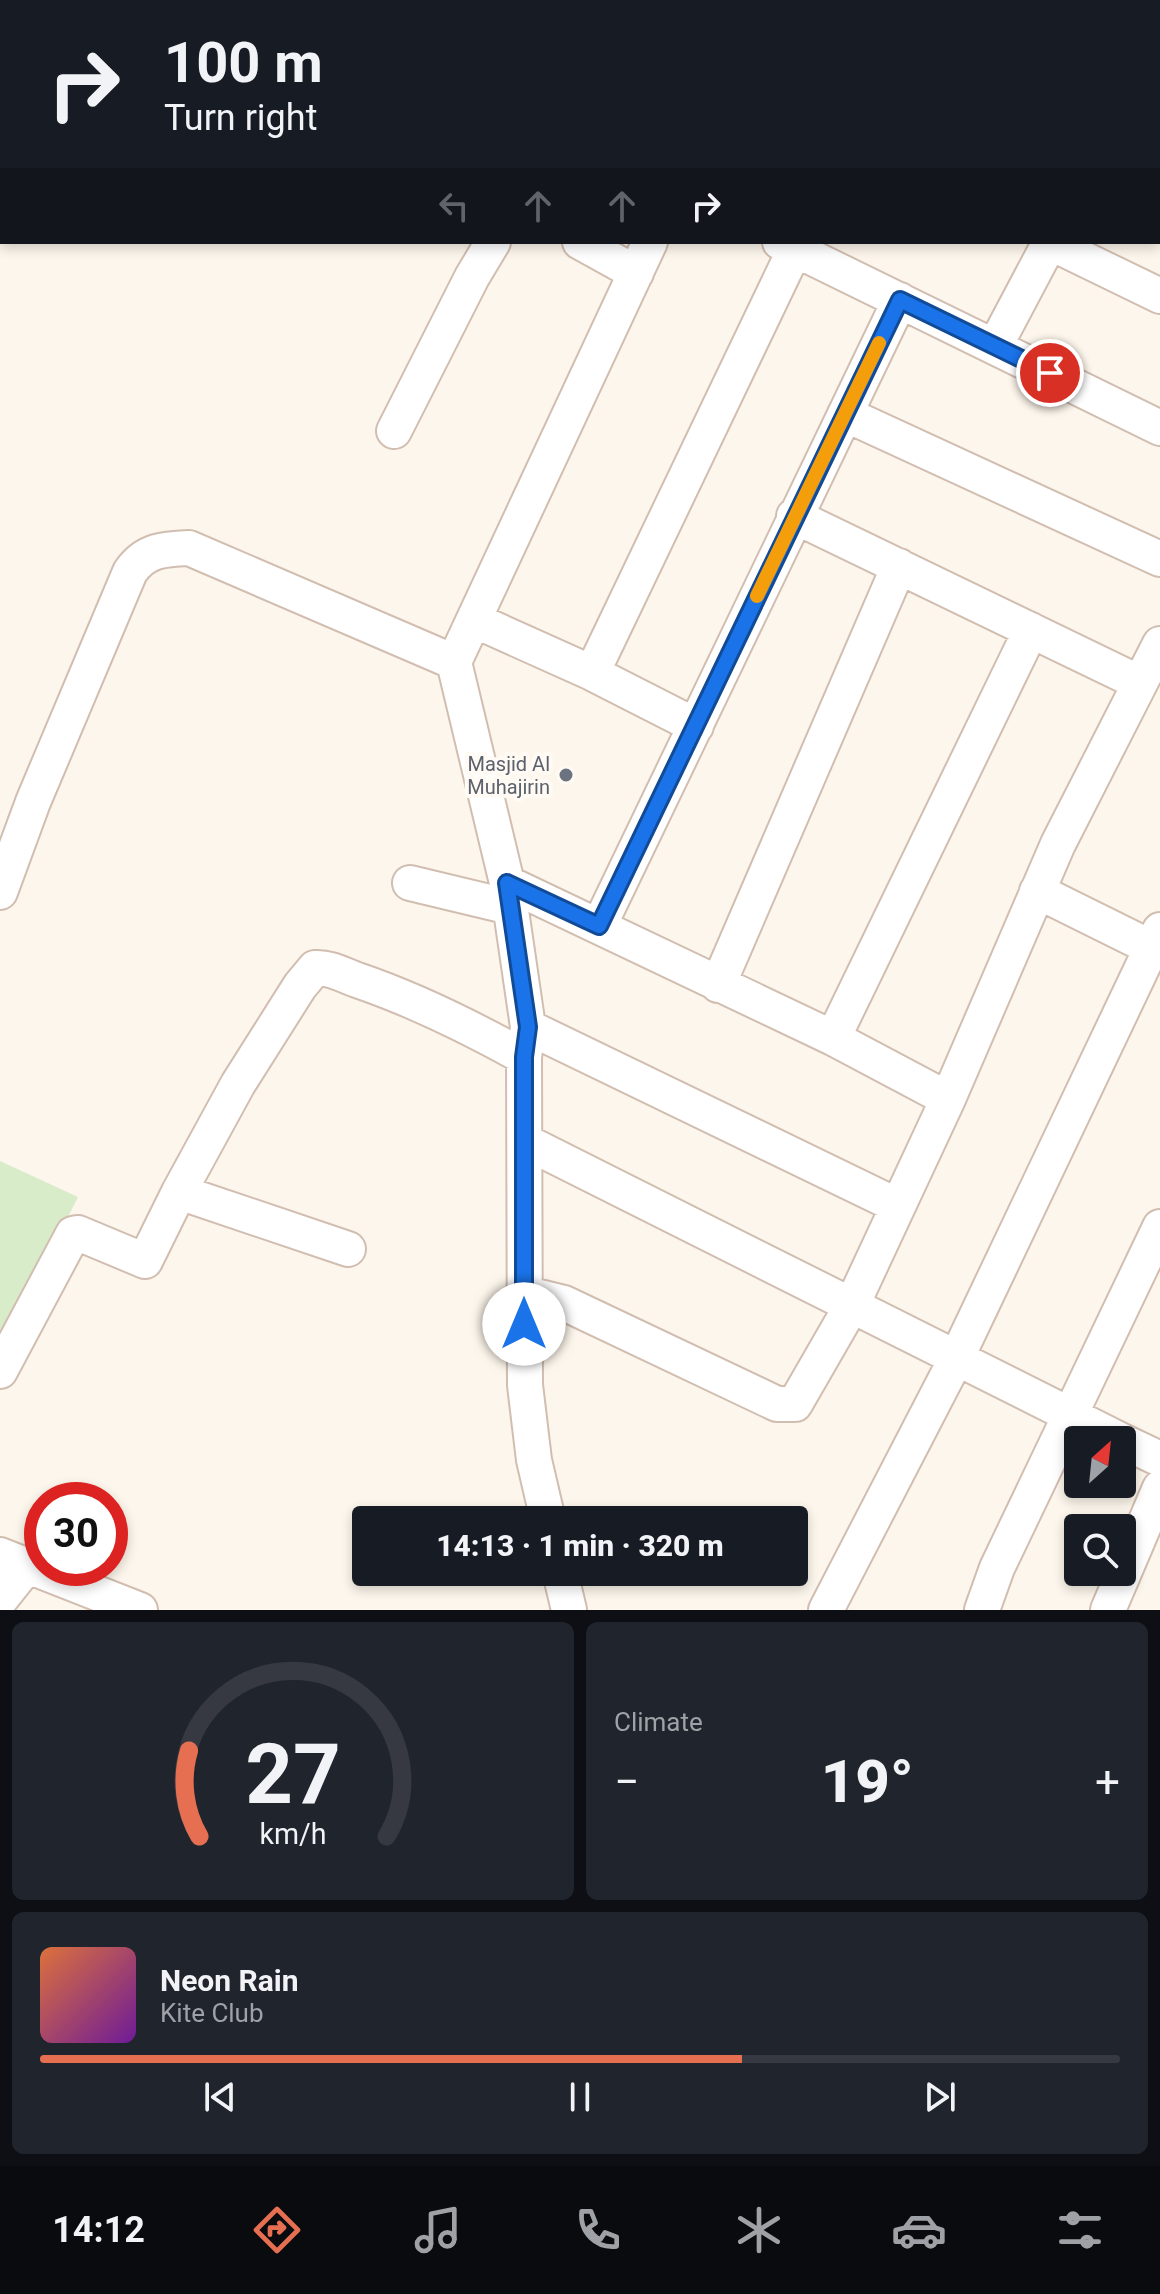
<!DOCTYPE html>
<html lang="en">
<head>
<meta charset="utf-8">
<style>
  body { margin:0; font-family:Roboto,sans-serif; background:#20242c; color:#f1f3f6; height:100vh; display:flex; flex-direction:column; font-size:30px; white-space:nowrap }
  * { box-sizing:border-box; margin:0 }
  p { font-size:26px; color:#9ea1a6 }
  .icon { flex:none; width:44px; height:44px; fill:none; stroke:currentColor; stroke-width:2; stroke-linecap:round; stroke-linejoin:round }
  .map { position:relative; height:1610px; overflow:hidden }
  .side { display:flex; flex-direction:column; gap:12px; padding:12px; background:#0d0f14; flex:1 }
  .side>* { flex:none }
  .guide { position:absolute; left:0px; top:0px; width:1160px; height:244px; box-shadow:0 4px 12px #0003; background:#171b24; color:#f1f3f6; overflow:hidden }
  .needle { width:52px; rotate:27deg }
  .tools { position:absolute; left:1064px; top:1426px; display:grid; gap:16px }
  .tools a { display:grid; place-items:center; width:72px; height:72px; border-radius:8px; background:#171b24; box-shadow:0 4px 12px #0003; font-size:40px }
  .speed { position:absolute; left:24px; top:1482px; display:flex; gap:16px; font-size:40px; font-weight:700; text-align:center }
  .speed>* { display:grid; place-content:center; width:104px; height:104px; border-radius:50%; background:#171b24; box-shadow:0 4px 12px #0003; line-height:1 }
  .speed .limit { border:12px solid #d22; background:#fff; color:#111 }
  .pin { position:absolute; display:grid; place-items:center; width:68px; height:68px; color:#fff; margin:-34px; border:4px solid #fff; border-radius:50%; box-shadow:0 2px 8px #0007 }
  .me { position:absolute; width:88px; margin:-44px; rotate:0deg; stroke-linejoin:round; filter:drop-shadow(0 0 6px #0008) }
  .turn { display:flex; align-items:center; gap:28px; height:168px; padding:0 32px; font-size:36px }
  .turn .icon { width:104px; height:104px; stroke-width:2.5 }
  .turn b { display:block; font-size:56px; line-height:68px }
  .lanes { display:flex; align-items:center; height:76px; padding:0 32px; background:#0003; justify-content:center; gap:40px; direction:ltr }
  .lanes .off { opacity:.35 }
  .big { font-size:60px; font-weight:800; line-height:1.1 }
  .side .widget { flex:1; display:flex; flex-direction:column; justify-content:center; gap:12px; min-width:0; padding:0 28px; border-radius:12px; background:#20242c }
  .side .dial { align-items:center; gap:0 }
  .dial svg { height:208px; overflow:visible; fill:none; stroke:#363941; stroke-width:7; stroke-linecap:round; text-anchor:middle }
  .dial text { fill:#f1f3f6; stroke:none }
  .song { display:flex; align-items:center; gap:24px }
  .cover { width:96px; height:96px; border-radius:12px; background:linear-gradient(135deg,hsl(20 70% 55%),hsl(280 70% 35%)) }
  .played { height:8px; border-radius:4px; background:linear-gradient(90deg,#e76f51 65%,#363941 65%) }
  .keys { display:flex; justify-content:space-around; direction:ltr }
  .heat { display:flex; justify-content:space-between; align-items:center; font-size:44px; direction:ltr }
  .side .tiles { flex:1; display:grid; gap:12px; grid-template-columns:1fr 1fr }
  .widget:last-child { grid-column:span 2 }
  .trip { position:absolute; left:352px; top:1506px; width:456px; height:80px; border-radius:8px; background:#171b24; box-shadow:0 4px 12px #0003; font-weight:800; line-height:80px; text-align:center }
  .dock { display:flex; height:128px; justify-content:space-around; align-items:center; background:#090b0e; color:#9ea1a6 }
  .dock .icon { width:56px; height:56px }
  .dock .active { color:#e76f51 }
  .dock b { font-size:36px; color:#f1f3f6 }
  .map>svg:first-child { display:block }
  .green { fill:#d8ecc9 }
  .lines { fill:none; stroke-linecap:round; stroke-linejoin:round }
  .minor-casing { stroke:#d1beb0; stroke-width:38 }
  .minor { stroke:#fff; stroke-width:34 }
  .route-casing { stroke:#114b97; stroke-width:20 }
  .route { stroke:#1a73e8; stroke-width:14 }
  .slow { stroke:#f59e0b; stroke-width:14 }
  .worship-dot { fill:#6b7280; stroke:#fffaf3; stroke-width:3 }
  .labels { text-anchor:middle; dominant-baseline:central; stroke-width:8; stroke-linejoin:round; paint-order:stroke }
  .worship-label { font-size:20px; fill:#5b616d; stroke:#fffaf3; text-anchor:end }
</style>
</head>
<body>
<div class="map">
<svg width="1160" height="1610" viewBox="0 0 1160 1610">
  <rect width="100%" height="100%" fill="#fdf6ec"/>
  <path class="green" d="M0,1161L78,1197L0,1351Z"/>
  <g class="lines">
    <defs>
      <path id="minor" d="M573,0L576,2
        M766,2L767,0
        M580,242L636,273
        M780,242L1160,428
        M1049,242L1160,296
        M995,346L1050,242
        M845,414L1160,559
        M394,431L472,277L493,242
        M794,516L1140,683
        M474,620L592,673L696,726
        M592,673L795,249
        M410,883L510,907
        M507,883L833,1038L948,1099
        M1037,891L1160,952
        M0,892L33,802L130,572C145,550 163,549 189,548L454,662
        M599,926L900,300
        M718,985L899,566
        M528,1027L898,1206
        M833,1038L1031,630
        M526,1142L1120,1440
        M348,1249L179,1192L238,1084L300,986L315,968C330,967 343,975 357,980C416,1000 470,1027 524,1057
        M523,1293L564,1303L777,1404H795L852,1305L948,1099L1058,844L1160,644
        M0,1371L73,1234L78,1233L145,1261L179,1192
        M1122,1441L1160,1459
        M548,1520L534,1460L525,1385L524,1057L528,1027L507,883L454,662L650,242
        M0,1555L140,1610
        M560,1572L569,1610
        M0,1600L27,1566
        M826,1610L957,1357L1160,930
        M982,1610L997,1568L1160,1227
        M1108,1610L1160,1488"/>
    </defs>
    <use href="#minor" class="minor-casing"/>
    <use href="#minor" class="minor"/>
  </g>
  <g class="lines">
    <defs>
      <path id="route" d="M524,1324V1057L528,1027L507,883L599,926L900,300L1050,373"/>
    </defs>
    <use href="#route" class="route-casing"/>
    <use href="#route" class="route"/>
    <path class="slow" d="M757,596L879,343"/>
  </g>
  <circle class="worship-dot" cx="566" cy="775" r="8"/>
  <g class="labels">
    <g class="worship-label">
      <text x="550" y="764">Masjid Al<tspan x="550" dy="23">Muhajirin</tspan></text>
    </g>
  </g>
</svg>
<div class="tools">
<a><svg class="needle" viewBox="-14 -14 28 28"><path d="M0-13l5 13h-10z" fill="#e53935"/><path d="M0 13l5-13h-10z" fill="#9ea1a6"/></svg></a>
<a><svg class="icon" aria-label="search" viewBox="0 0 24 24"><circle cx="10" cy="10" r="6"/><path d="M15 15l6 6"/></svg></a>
</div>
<div class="speed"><div class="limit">30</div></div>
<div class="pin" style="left:1050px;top:373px;background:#d93025"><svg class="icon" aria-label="arrive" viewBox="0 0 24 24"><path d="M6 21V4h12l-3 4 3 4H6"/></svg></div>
<svg class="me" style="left:524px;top:1324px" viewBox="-20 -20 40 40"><circle r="19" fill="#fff"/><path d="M0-13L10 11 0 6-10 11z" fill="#1a73e8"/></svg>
<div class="trip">14:13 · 1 min · 320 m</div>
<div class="guide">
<div class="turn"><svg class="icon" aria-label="right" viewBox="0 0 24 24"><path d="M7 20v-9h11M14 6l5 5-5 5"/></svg><div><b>100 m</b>Turn right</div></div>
<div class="lanes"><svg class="icon off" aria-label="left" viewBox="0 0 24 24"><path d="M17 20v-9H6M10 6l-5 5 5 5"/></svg><svg class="icon off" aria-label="ahead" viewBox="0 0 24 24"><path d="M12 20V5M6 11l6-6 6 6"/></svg><svg class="icon off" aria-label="ahead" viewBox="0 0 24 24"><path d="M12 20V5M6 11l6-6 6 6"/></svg><svg class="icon" aria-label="right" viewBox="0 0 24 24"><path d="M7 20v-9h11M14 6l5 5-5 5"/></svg></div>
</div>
</div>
<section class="side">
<div class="tiles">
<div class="widget dial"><svg viewBox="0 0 100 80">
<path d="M14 69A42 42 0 1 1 86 69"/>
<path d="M14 69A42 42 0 0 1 10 36" stroke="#e76f51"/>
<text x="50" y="56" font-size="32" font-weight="700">27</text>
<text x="50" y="72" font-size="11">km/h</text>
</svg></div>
<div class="widget"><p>Climate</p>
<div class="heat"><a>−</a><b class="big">19°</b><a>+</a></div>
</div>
<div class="widget">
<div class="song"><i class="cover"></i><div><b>Neon Rain</b><p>Kite Club</p></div></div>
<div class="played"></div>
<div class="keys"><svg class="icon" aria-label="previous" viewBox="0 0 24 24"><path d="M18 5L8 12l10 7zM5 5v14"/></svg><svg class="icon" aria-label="pause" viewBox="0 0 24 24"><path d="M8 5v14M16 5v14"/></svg><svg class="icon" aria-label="next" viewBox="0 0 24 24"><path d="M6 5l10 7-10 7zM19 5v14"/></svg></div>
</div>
</div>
</section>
<nav class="dock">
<b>14:12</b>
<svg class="icon active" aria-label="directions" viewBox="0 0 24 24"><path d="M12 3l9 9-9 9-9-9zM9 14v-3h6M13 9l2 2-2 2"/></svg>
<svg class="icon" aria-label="music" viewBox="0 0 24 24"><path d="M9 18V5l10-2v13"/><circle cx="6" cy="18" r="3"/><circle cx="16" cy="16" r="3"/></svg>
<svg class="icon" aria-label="phone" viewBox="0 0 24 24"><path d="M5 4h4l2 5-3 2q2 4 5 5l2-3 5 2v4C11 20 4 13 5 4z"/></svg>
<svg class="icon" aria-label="climate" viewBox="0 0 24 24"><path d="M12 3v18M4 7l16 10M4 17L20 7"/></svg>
<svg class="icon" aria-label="car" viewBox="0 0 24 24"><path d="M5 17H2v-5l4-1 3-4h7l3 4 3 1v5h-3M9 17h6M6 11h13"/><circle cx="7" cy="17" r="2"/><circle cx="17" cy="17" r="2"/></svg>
<svg class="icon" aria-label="filters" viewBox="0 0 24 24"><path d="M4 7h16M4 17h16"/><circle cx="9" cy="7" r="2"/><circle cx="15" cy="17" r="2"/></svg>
</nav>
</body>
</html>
